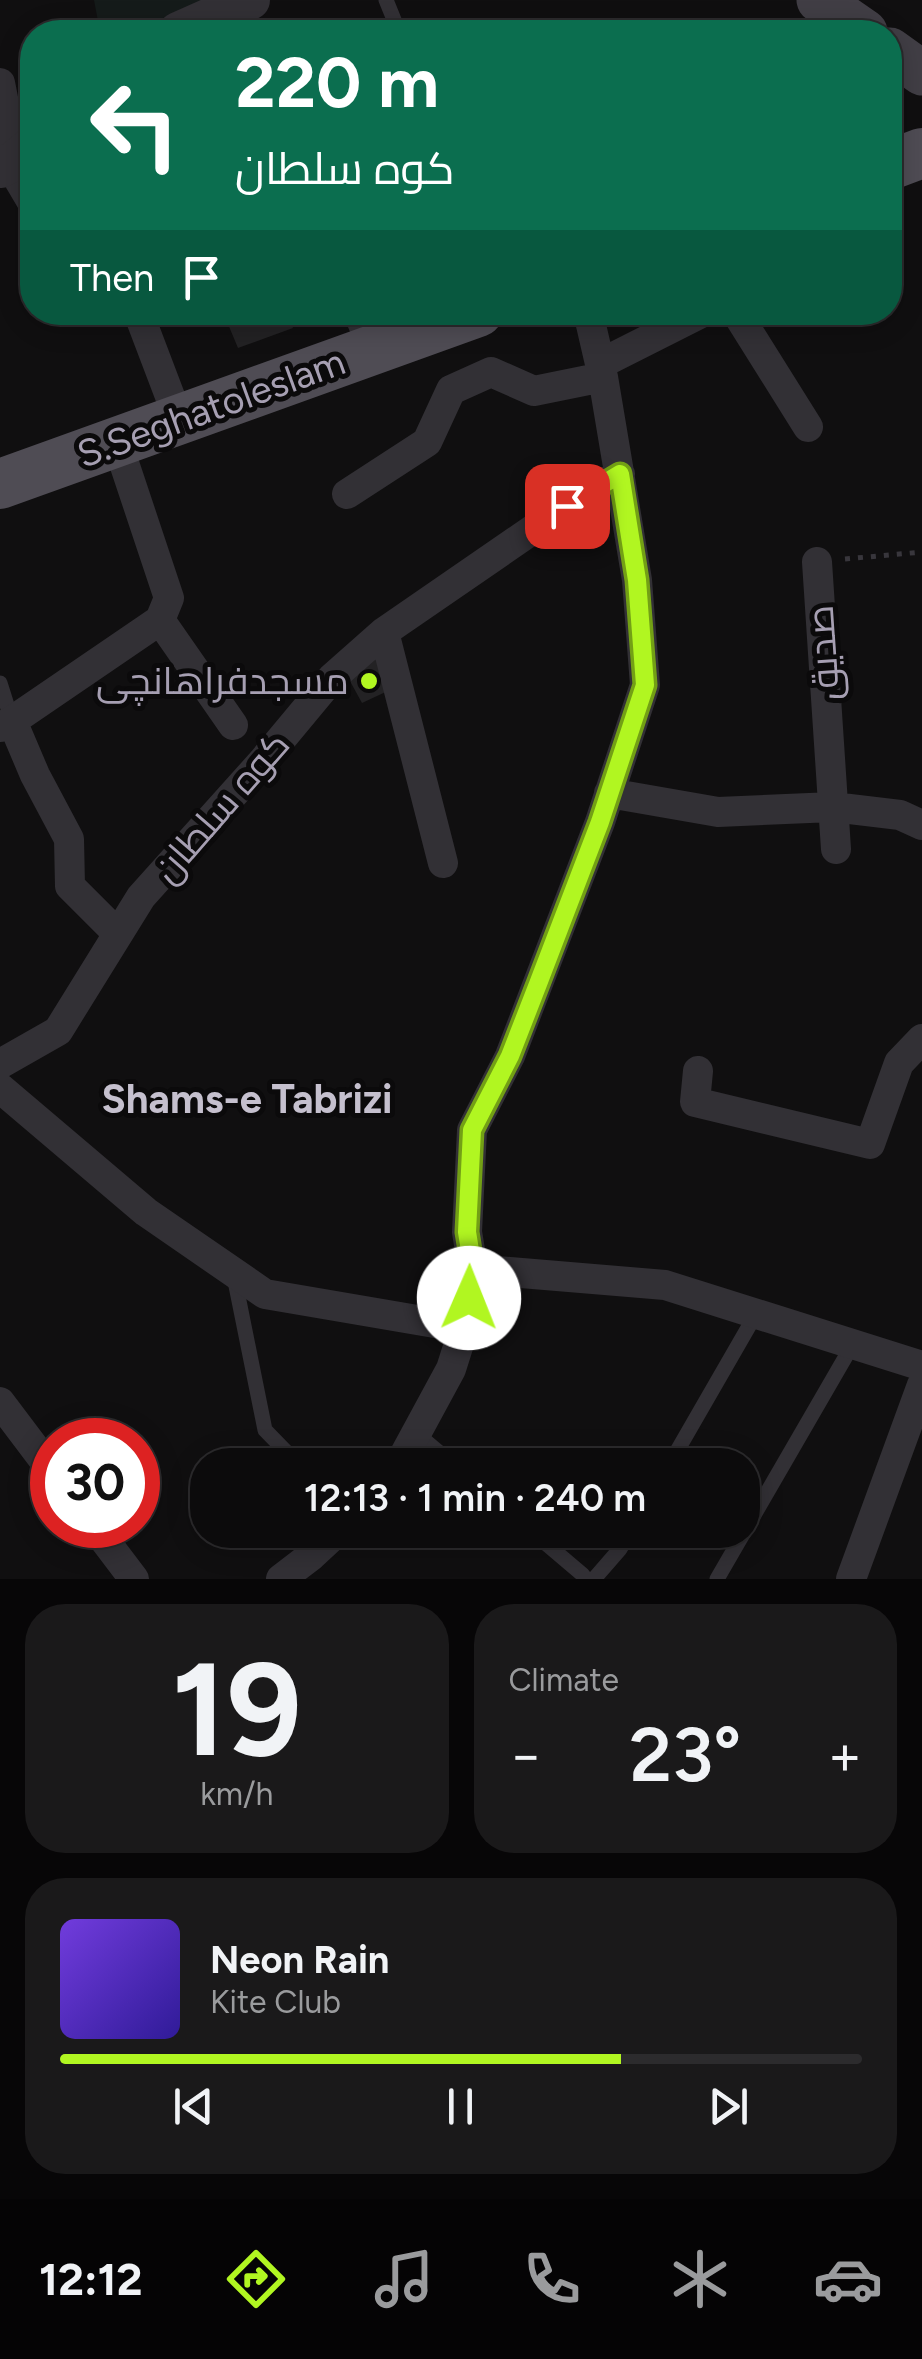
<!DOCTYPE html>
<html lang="en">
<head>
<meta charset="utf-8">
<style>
  body { margin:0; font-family:Figtree,Cairo,sans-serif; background:#1a191a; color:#f1f3f6; height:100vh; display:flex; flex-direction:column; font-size:38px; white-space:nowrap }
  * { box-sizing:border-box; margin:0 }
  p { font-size:32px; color:#9a9b9d }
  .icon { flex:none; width:55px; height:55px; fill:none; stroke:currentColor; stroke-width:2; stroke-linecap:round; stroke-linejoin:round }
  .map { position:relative; height:1579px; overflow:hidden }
  .side { display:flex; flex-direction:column; gap:25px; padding:25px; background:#070607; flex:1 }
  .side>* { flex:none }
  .banner { position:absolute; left:20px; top:20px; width:882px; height:305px; border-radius:40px; box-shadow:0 5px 25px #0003,0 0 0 2px #2c2b2d; background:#0b6e4f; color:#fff; overflow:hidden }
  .speed { position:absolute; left:30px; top:1418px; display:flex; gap:20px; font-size:50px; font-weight:700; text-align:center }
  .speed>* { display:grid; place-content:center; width:130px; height:130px; border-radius:50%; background:#0c0b0c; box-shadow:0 5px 25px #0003,0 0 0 2px #2c2b2d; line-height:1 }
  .speed .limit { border:15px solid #d22; background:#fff; color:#111 }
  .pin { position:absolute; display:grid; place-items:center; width:85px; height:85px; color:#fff; margin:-42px; border-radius:20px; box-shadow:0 5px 15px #0006 }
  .me { position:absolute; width:110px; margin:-55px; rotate:1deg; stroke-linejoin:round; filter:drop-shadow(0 0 8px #0008) }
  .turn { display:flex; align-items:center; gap:35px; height:210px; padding:0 50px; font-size:45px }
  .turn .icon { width:130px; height:130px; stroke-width:2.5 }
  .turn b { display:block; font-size:70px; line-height:85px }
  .then { display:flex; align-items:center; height:95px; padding:0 50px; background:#0003; gap:20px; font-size:38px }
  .big { font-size:75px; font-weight:600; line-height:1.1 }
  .side .tile { flex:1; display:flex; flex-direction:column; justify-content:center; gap:15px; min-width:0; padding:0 35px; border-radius:40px; background:#1a191a }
  .side .dial { align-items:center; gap:0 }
  .dial b { font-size:130px; line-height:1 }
  .song { display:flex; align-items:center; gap:30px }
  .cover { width:120px; height:120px; border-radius:15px; background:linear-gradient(135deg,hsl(260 70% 55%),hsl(250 70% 35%)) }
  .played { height:10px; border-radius:5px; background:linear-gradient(90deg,#b1f621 70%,#2c2b2d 70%) }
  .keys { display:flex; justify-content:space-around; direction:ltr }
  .heat { display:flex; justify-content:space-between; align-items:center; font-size:55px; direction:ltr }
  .side .tiles { flex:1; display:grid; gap:25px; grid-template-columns:1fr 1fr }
  .tile:last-child { grid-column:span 2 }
  .trip { position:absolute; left:190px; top:1448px; width:570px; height:100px; border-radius:40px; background:#0c0b0c; box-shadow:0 5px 25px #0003,0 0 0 2px #2c2b2d; font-weight:600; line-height:100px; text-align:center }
  .tabs { display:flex; height:160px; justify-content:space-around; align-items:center; background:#050405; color:#9a9b9d }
  .tabs .icon { width:70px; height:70px }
  .tabs .current { color:#b1f621 }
  .tabs b { font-size:45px; color:#f1f3f6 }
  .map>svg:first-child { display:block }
  .green { fill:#151b1a }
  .building { fill:#232224 }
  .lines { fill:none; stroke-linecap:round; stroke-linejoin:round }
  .path { stroke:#38363c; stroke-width:5; stroke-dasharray:5 8; stroke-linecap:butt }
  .service { stroke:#323035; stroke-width:15 }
  .minor { stroke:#323035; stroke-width:30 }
  .tertiary { stroke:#323035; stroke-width:40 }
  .secondary { stroke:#413e45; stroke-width:45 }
  .primary { stroke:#4f4c54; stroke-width:50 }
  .route-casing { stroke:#73a015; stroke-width:25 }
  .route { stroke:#b1f621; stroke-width:18 }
  .poi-dot { fill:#b1f621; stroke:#0b0a0b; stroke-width:4 }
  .labels { text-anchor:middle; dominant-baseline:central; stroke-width:10; stroke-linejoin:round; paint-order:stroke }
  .street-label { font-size:38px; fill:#a69fb2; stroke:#0b0a0b }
  .poi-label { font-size:38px; fill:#a69fb2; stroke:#0b0a0b; text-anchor:end }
  .neighbourhood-label { font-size:40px; font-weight:bold; fill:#c5c0ce; stroke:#0b0a0b }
</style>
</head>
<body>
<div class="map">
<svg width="922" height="1579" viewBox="0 0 922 1579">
  <rect width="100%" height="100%" fill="#100f10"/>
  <path class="green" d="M94,0H213L171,32H100Z"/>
  <path class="building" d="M223,312H287L293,328L238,348Z
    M377,644L392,689L362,703L345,672Z"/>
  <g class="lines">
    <path class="path" d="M845,559L922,552"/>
    <path class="service" d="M386,0L399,32
      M350,312L363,344
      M0,683L12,721
      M234,1276L265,1430L299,1465
      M416,1433L454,1465
      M669,1465L756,1314
      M530,1530L583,1575V1579
      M594,1579L620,1549L631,1530
      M717,1579L853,1344"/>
    <path class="minor" d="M0,83L19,180L32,202
      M138,312L179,420
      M736,312L808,427
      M600,364L703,312
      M117,442L169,598L160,620L233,725
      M347,494L427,442L451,390L491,372L534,391L603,377
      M817,562L836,849
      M384,632L443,863
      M12,721L160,620
      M0,727L12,721L35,775L69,839L70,886L118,934
      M609,793L718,812L833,807L900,815L922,825
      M0,1064L58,1031L141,897L263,761L332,678L384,632L567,506L620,474
      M698,1071L695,1102L870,1144L899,1063L922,1039
      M0,1088L146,1212L265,1294L464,1328
      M473,1269L665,1285L922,1366
      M0,1402L52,1471
      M399,1465L451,1369L464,1328L473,1269L467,1232L472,1130L510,1056L600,822L645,685L637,580L603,377L588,312
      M93,1525L134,1579
      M281,1579L311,1556L339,1530
      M851,1579L922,1385"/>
    <path class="tertiary" d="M178,32L250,0
      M0,168L14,161L32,146"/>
    <path class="secondary" d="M819,0L865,32
      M890,50L922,73"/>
    <path class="primary" d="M890,165L922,153
      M0,484L478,312"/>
  </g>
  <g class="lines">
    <defs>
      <path id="route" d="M469,1298L473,1269L467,1232L472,1130L510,1056L538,984L600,822L645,685L637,580L620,474L567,506"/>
    </defs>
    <use href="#route" class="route-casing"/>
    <use href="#route" class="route"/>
  </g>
  <circle class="poi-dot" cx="369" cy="681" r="10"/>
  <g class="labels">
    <g class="street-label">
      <text transform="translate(211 408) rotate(-20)">S.Seghatoleslam</text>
      <text transform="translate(823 653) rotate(-94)">صدیق</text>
      <text transform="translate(221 807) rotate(-49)">کوه سلطان</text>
    </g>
    <g class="poi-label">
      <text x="349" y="681">مسجدفراهانچی</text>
    </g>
    <g class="neighbourhood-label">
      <text x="247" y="1099">Shams-e Tabrizi</text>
    </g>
  </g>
</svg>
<div class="speed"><div class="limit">30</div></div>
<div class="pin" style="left:567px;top:506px;background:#d93025"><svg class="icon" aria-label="arrive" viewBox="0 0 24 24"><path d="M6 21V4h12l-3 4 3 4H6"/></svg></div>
<svg class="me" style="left:469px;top:1298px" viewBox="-20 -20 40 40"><circle r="19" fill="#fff"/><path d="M0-13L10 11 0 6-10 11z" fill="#b1f621"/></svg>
<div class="trip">12:13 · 1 min · 240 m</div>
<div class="banner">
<div class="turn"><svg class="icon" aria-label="left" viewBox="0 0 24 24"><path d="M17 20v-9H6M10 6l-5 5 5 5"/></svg><div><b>220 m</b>کوه سلطان</div></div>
<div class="then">Then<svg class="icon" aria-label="arrive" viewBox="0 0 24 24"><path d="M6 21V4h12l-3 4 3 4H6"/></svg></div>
</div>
</div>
<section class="side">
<div class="tiles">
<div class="tile dial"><b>19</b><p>km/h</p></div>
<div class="tile"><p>Climate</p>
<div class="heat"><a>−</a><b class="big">23°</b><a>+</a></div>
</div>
<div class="tile">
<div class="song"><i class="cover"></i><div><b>Neon Rain</b><p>Kite Club</p></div></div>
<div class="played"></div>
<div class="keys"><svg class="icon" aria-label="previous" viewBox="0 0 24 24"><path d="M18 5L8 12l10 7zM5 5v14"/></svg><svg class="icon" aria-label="pause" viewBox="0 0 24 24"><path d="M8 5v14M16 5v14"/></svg><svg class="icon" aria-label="next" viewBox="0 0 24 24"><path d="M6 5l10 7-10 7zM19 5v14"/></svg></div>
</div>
</div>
</section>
<nav class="tabs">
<b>12:12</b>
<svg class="icon current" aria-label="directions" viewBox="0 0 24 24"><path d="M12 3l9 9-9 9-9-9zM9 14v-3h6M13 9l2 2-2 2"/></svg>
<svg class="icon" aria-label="music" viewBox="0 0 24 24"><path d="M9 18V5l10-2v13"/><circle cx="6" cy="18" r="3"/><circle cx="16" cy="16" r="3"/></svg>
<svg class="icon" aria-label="phone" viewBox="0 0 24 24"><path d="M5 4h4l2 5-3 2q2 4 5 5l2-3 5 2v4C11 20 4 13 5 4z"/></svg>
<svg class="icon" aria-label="climate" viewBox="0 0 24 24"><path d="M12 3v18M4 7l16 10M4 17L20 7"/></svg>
<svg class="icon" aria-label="car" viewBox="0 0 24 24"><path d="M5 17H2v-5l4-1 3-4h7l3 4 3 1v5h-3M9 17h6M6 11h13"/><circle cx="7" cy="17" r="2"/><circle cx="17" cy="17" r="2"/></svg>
</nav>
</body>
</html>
